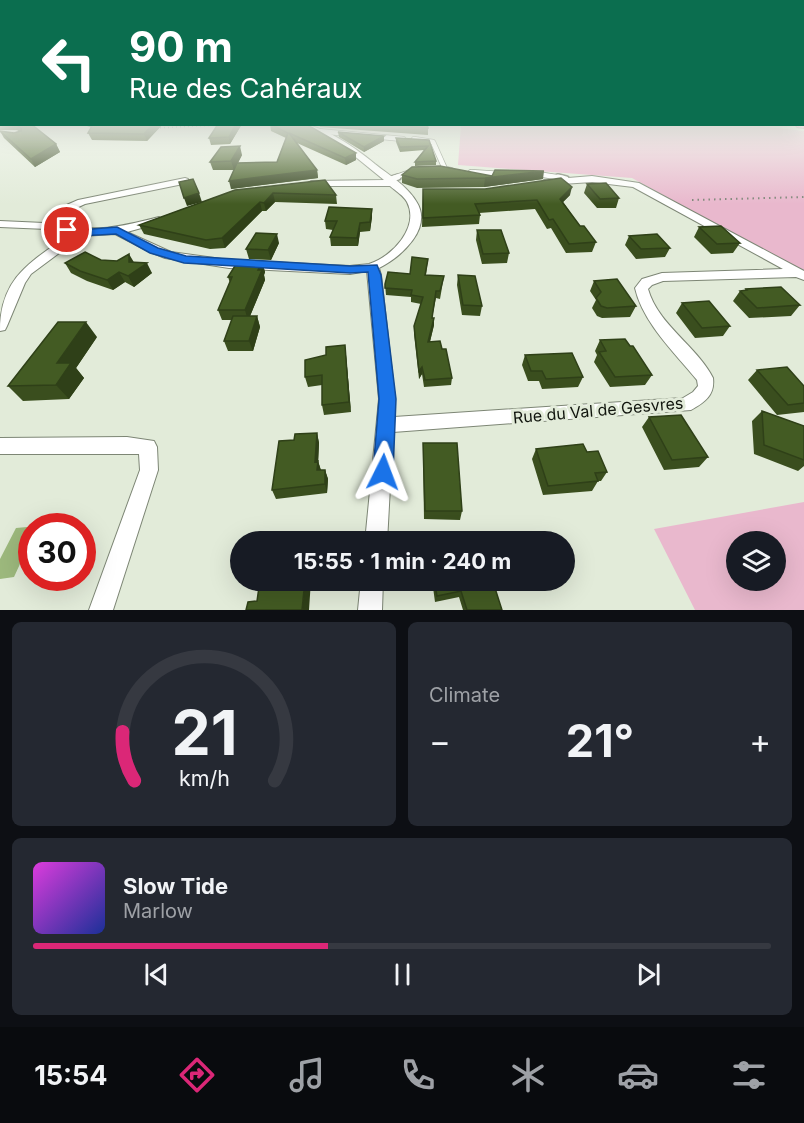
<!DOCTYPE html>
<html lang="en">
<head>
<meta charset="utf-8">
<style>
  body { margin:0; font-family:Inter,sans-serif; background:#242831; color:#f1f3f6; height:100vh; display:flex; flex-direction:column; font-size:22px; white-space:nowrap }
  * { box-sizing:border-box; margin:0 }
  p { font-size:20px; color:#9ea1a6 }
  .icon { flex:none; width:33px; height:33px; fill:none; stroke:currentColor; stroke-width:2; stroke-linecap:round; stroke-linejoin:round }
  .map { position:relative; height:610px; overflow:hidden }
  .details { display:flex; flex-direction:column; gap:12px; padding:12px; background:#0d0f14; flex:1 }
  .details>* { flex:none }
  .top-card { position:absolute; left:0px; top:0px; width:804px; height:126px; box-shadow:0 6px 24px #0002; background:#0b6e4f; color:#fff; overflow:hidden }
  .controls { position:absolute; left:726px; top:531px; display:grid; gap:12px }
  .controls a { display:grid; place-items:center; width:60px; height:60px; border-radius:50%; background:#171b24; box-shadow:0 6px 24px #0002; font-size:30px }
  .speed { position:absolute; left:18px; top:513px; display:flex; gap:12px; font-size:30px; font-weight:700; text-align:center }
  .speed>* { display:grid; place-content:center; width:78px; height:78px; border-radius:50%; background:#171b24; box-shadow:0 6px 24px #0002; line-height:1 }
  .speed .limit { border:9px solid #d22; background:#fff; color:#111 }
  .pin { position:absolute; display:grid; place-items:center; width:51px; height:51px; color:#fff; margin:-26px; border:3px solid #fff; border-radius:50%; box-shadow:0 2px 6px #0007 }
  .me { position:absolute; width:66px; margin:-33px; rotate:3deg; stroke-linejoin:round; filter:drop-shadow(0 0 4px #0008) }
  .turn { display:flex; align-items:center; gap:21px; height:126px; padding:0 30px; font-size:27px }
  .turn .icon { width:78px; height:78px; stroke-width:2.5 }
  .turn b { display:block; font-size:42px; line-height:51px }
  .big { font-size:45px; font-weight:700; line-height:1.1 }
  .details .widget { flex:1; display:flex; flex-direction:column; justify-content:center; gap:9px; min-width:0; padding:0 21px; border-radius:9px; background:#242831 }
  .details .dial { align-items:center; gap:0 }
  .dial svg { height:156px; overflow:visible; fill:none; stroke:#363941; stroke-width:7; stroke-linecap:round; text-anchor:middle }
  .dial text { fill:#f1f3f6; stroke:none }
  .song { display:flex; align-items:center; gap:18px }
  .cover { width:72px; height:72px; border-radius:9px; background:linear-gradient(135deg,hsl(300 70% 55%),hsl(230 70% 35%)) }
  .played { height:6px; border-radius:3px; background:linear-gradient(90deg,#db2777 40%,#363941 40%) }
  .keys { display:flex; justify-content:space-around; direction:ltr }
  .heat { display:flex; justify-content:space-between; align-items:center; font-size:33px; direction:ltr }
  .details .tiles { flex:1; display:grid; gap:12px; grid-template-columns:1fr 1fr }
  .widget:last-child { grid-column:span 2 }
  .trip { position:absolute; left:230px; top:531px; width:345px; height:60px; border-radius:30px; background:#171b24; box-shadow:0 6px 24px #0002; font-weight:700; line-height:60px; text-align:center }
  .menu { display:flex; height:96px; justify-content:space-around; align-items:center; background:#090b0e; color:#9ea1a6 }
  .menu .icon { width:42px; height:42px }
  .menu .selected { color:#db2777 }
  .menu b { font-size:27px; color:#f1f3f6 }
  .map>svg:first-child { display:block }
  .green { fill:#e9b8cd; fill-rule:evenodd }
  .water { fill:#9db97d }
  .lines { fill:none; stroke-linecap:round; stroke-linejoin:round }
  .service-far1-casing { stroke:#7d8675; stroke-width:6 }
  .service-casing { stroke:#7d8675; stroke-width:8 }
  .minor-casing { stroke:#7d8675; stroke-width:2 }
  .motorway-casing { stroke:#a66180; stroke-width:2 }
  .path-far1 { stroke:#7e8578; stroke-width:1.5; stroke-dasharray:1 3; stroke-linecap:butt }
  .path { stroke:#7e8578; stroke-width:2; stroke-dasharray:1.5 4; stroke-linecap:butt }
  .service-far1 { stroke:#fff; stroke-width:4.5 }
  .service { stroke:#fff; stroke-width:5 }
  .minor { fill:#fff; fill-rule:evenodd }
  .motorway { fill:#f78abe; fill-rule:evenodd }
  .wall { fill:#3a4e1e }
  .shaded-wall { fill:#2f4018 }
  .building { fill:#435b23; stroke:#2f4018; stroke-width:1.5 }
  .route { fill:#1a73e8; stroke:#114b97; stroke-width:1.5 }
  .labels { text-anchor:middle; dominant-baseline:central; stroke-width:6; stroke-linejoin:round; paint-order:stroke }
  .street-label { font-size:16px; fill:#10140d; stroke:#e2ebd9 }
</style>
</head>
<body>
<div class="map">
<svg width="804" height="610" viewBox="0 0 804 610">
  <rect width="100%" height="100%" fill="#e2ebd9"/>
  <path class="green" d="M741,124L804,131V272L632,178L458,165L461,125Z
    M804,502V610H695L654,529ZM736,542H776V580H736Z"/>
  <path class="water" d="M32,526L31,540L14,577L0,579V559L16,528L38,526Z"/>
  <g class="lines">
    <defs>
      <path id="service-far1" d="M318,131L403,139
        M414,139L433,142L445,169L451,170
        M471,172L502,174
        M537,174L563,178
        M393,178L413,171"/>
      <path id="service" d="M558,177L566,179
        M388,180L398,177"/>
      <path id="minor" d="M299,124C322,124 357,149 375,164C389,175 407,186 416,201C434,228 401,257 379,268L381,275L395,399L394,417L683,398L693,392L698,386L697,380C675,353 643,323 635,288L642,279L662,273L783,269L633,187L592,182L547,185L544,184V180L592,176L639,183L804,271V280L796,277L663,281L652,285L648,289C658,325 697,346 713,378C715,395 705,402 691,410L393,432L387,542H365L379,399L367,271L350,274L229,268L165,258L150,252L115,234L82,236L31,274L25,283L7,326L5,330L0,331C0,277 31,262 70,234L47,229L0,227V221L44,223L62,207L78,200L185,178L188,179V183L85,204L70,211L55,224C95,233 120,227 159,217L164,220L163,222L127,232L171,252L229,260L350,266C356,265 363,265 369,264C392,257 420,227 407,202C404,196 396,191 390,186H308L306,184L311,181L384,180L352,154Z
        M127,437L154,441L157,447L158,470L113,610H89L140,470L139,454H0V438Z
        M361,580H383L382,610H358Z"/>
      <path id="motorway" d="M802,120L804,128L797,127L795,124H802Z"/>
    </defs>
    <use href="#service-far1" class="service-far1-casing"/>
    <use href="#service" class="service-casing"/>
    <use href="#minor" class="minor-casing"/>
    <use href="#motorway" class="motorway-casing"/>
    <path class="path-far1" d="M156,128L219,125"/>
    <path class="path" d="M692,200L804,197"/>
    <use href="#service-far1" class="service-far1"/>
    <use href="#service" class="service"/>
    <use href="#minor" class="minor"/>
    <use href="#motorway" class="motorway"/>
  </g>
  <path class="wall" d="M0,119H2V124H31L56,144L60,152L35,167L4,138L0,131L14,133L20,132L17,130H0Z
    M82,124H163L147,141L92,140L88,133L92,128Z
    M218,124H242L230,144L211,145L209,138Z
    M270,124L356,153V160L346,165L297,143L317,170L318,178L231,189L234,170H213L210,162L242,155L238,163L277,162L286,138L271,131Z
    M319,124H427L428,128V135L320,127Z
    M338,132L384,136V141L364,152L339,137Z
    M396,138L429,140L436,161V165L415,166V162L424,150L400,152L396,142Z
    M402,175L492,176L543,179L484,187L417,188L402,183Z
    M587,184L619,198L616,208H597L584,193Z
    M423,189L570,195L563,202L580,226L596,242L592,252L566,253L551,228L547,229L535,209L479,213L480,215L479,224L422,227Z
    M235,190L336,195L337,204L275,202L266,211H262L225,248L210,249L144,234L139,225Z
    M372,217L370,231L360,232L358,246H331L330,237L333,230L326,229L325,221Z
    M699,227L740,243L733,253L711,254L694,237Z
    M477,230L509,253L507,263L482,264L476,240Z
    M629,236L670,248L665,257L636,259L625,245Z
    M279,243L271,260L249,259L246,249Z
    M428,259L426,275L444,276L440,299L436,298L432,318L434,325L430,342L442,349L452,378L451,385L424,387L422,374L419,379L414,334V326L421,304L411,302V297L386,295L385,284L410,274Z
    M101,260L134,262L152,273L134,287L125,282L113,290L87,281L71,273L65,263Z
    M262,262L265,272L264,275L265,280L250,316H257L260,327L253,351H228L224,341L232,320H222L218,310L230,283L228,277Z
    M458,275L482,306L480,316L462,315L457,285Z
    M594,281L636,306L630,317L602,318L597,316L592,308L596,300L590,291Z
    M746,289L800,305L791,316L749,318L733,301L740,291L745,290Z
    M682,303L730,326L723,336L695,338L676,313Z
    M97,337L76,368L84,378L69,399L23,401L8,386Z
    M600,340L630,346L652,375L645,385L610,387L594,362L597,355L595,351Z
    M346,355L351,412L324,415L322,405V385L308,387L305,377Z
    M525,355L583,377L578,387L542,389L539,381H528L522,365Z
    M757,370L804,386V412L777,415L748,380Z
    M762,411L804,426V466L798,471L754,454L752,421Z
    M649,417L708,457L699,467L664,470L642,427Z
    M317,433L319,443L318,461L321,470H325L328,479L327,493L276,499L272,490L294,440Z
    M423,443L462,511L460,520L424,519L423,453Z
    M536,449L587,452L607,472L601,481H598L592,491L543,495L532,459Z
    M432,580H497L498,584L495,590L502,610H463L459,597L435,602Z"/>
  <path class="shaded-wall" d="M153,124H163L147,141L144,134Z
    M236,124H242L230,144L229,137Z
    M384,136V141L364,152V147Z
    M56,144L60,152L35,167L31,159Z
    M240,146L242,155L234,170L231,161Z
    M356,153V160L346,165L345,158Z
    M317,170L318,178L231,189L229,181Z
    M544,171L543,179L484,187L485,178Z
    M572,187L570,195L558,207L560,199Z
    M199,193L202,202L187,206L184,198Z
    M273,193L275,202L266,211L264,203Z
    M260,202L262,211L225,248L222,238Z
    M372,209V217L370,231V222Z
    M360,223V232L358,246L357,238Z
    M277,234L279,243L271,260L268,250Z
    M129,254L135,264L129,262Z
    M262,262L265,272L264,275L265,280L248,321L245,310L258,270Z
    M147,263L152,273L134,287L128,276Z
    M119,272L125,282L113,290L107,280Z
    M257,316L260,327L253,351L249,341Z
    M434,318V325L428,349V342Z
    M86,322L97,337L76,368L84,378L69,399L56,385L57,363Z
    M345,345L346,355L351,412L349,402Z
    M422,367V374L419,379V371Z
    M317,433L319,443L318,466V461L321,471L320,480L315,462Z
    M325,470L328,479L327,493L325,484Z
    M305,580H311L309,610H302Z"/>
  <path class="building" d="M16,124H31L56,144L31,159L0,131L14,133L21,131V128Z
    M93,124H153L144,134L88,133Z
    M218,124H236L229,137L209,138Z
    M270,124H306L356,153L345,158L289,133L317,170L229,181L237,163L277,162L288,133Z
    M377,124H427L428,128Z
    M338,132L384,136L364,147Z
    M396,138L429,140L436,161L415,162L428,146L400,147Z
    M240,146L231,161L210,162L221,147Z
    M440,166L492,176L495,170L544,171L485,178L417,179L402,175L412,167Z
    M561,178L572,187L560,199L580,226H584L596,242L569,244L553,219L549,220L537,200L475,204L480,215L423,218V189H485Z
    M193,179L199,193L184,198L179,182Z
    M325,180L336,195L273,193L264,203L260,202L222,238L206,240L139,225L235,190Z
    M606,183L619,198L600,199L587,184Z
    M329,207L372,209L370,222L360,223L357,238L330,237L337,221H325Z
    M721,226L740,243L717,244L699,227Z
    M477,230H501L509,253L483,254Z
    M256,233L277,234L268,250L246,249Z
    M657,234L670,248L641,249L629,236Z
    M85,252L101,260L117,261L129,254V262L147,263L128,276L119,272L107,280L80,271L65,263Z
    M412,257L428,259L425,275L444,276L440,291H436L432,318H434L428,342L440,341L442,349H446L452,378L425,380L422,367L419,371L414,326L423,297L411,295L412,290L385,288V284L388,272L410,274Z
    M238,261L262,262L258,270H262L245,310H218L232,277H228Z
    M458,275L475,276L482,306L463,305Z
    M617,279L636,306L607,308L601,306L596,298L601,292L594,281Z
    M781,287L800,305L757,308L740,291L747,290L746,289Z
    M709,301L730,326L702,328L682,303Z
    M233,316H257L249,341H224Z
    M58,322H86L57,363H71L56,385L8,386Z
    M625,339L630,346H633L652,375L615,377L599,352L606,351L600,340Z
    M345,345L349,402L322,405V375L305,377V360L326,355V347Z
    M572,353L583,377L546,379L542,371H531L525,355Z
    M787,367L804,386V403L788,405L757,370Z
    M762,411L804,426V460L764,445Z
    M681,415L708,457L672,460L649,417Z
    M317,433L315,462L318,461L317,470H325V484L272,490L279,441L294,440L295,434Z
    M423,443H457L462,511H425Z
    M583,444L587,452L598,451L607,472L595,473L598,481L548,486L536,449Z
    M478,538L479,542L451,541Z
    M260,580H305L302,610H246L248,602L257,601Z
    M434,580H497L498,584L494,585L502,610H467L461,591L437,596Z"/>
  <linearGradient id="sky" x2="0" y2="1"><stop stop-color="#8ab6bd"/><stop offset="0.58" stop-color="#f2f6ee"/><stop offset="1" stop-color="#f2f6ee" stop-opacity="0"/></linearGradient>
  <rect width="804" height="204" fill="url(#sky)"/>
  <path class="route" d="M67,227L79,230L117,227L158,248L186,256L350,266L377,265L381,275L396,399L393,472L390,479L383,481L376,479L373,472L379,399L368,272L350,273L184,263L150,253L116,234L79,236L63,232V228Z"/>
  <g class="labels">
    <g class="street-label">
      <text transform="translate(598 410) rotate(-5)">Rue du Val de Gesvres</text>
    </g>
  </g>
</svg>
<div class="controls">
<a><svg class="icon" aria-label="layers" viewBox="0 0 24 24"><path d="M12 4l9 5-9 5-9-5zM3 14l9 5 9-5"/></svg></a>
</div>
<div class="speed"><div class="limit">30</div></div>
<div class="pin" style="left:67px;top:230px;background:#d93025"><svg class="icon" aria-label="arrive" viewBox="0 0 24 24"><path d="M6 21V4h12l-3 4 3 4H6"/></svg></div>
<svg class="me" style="left:383px;top:472px" viewBox="-20 -20 40 40"><path d="M0-17L14 15 0 8-14 15z" fill="#1a73e8" stroke="#fff" stroke-width="4"/></svg>
<div class="trip">15:55 · 1 min · 240 m</div>
<div class="top-card">
<div class="turn"><svg class="icon" aria-label="left" viewBox="0 0 24 24"><path d="M17 20v-9H6M10 6l-5 5 5 5"/></svg><div><b>90 m</b>Rue des Cahéraux</div></div>
</div>
</div>
<section class="details">
<div class="tiles">
<div class="widget dial"><svg viewBox="0 0 100 80">
<path d="M14 69A42 42 0 1 1 86 69"/>
<path d="M14 69A42 42 0 0 1 8 44" stroke="#db2777"/>
<text x="50" y="56" font-size="32" font-weight="700">21</text>
<text x="50" y="72" font-size="11">km/h</text>
</svg></div>
<div class="widget"><p>Climate</p>
<div class="heat"><a>−</a><b class="big">21°</b><a>+</a></div>
</div>
<div class="widget">
<div class="song"><i class="cover"></i><div><b>Slow Tide</b><p>Marlow</p></div></div>
<div class="played"></div>
<div class="keys"><svg class="icon" aria-label="previous" viewBox="0 0 24 24"><path d="M18 5L8 12l10 7zM5 5v14"/></svg><svg class="icon" aria-label="pause" viewBox="0 0 24 24"><path d="M8 5v14M16 5v14"/></svg><svg class="icon" aria-label="next" viewBox="0 0 24 24"><path d="M6 5l10 7-10 7zM19 5v14"/></svg></div>
</div>
</div>
</section>
<nav class="menu">
<b>15:54</b>
<svg class="icon selected" aria-label="directions" viewBox="0 0 24 24"><path d="M12 3l9 9-9 9-9-9zM9 14v-3h6M13 9l2 2-2 2"/></svg>
<svg class="icon" aria-label="music" viewBox="0 0 24 24"><path d="M9 18V5l10-2v13"/><circle cx="6" cy="18" r="3"/><circle cx="16" cy="16" r="3"/></svg>
<svg class="icon" aria-label="phone" viewBox="0 0 24 24"><path d="M5 4h4l2 5-3 2q2 4 5 5l2-3 5 2v4C11 20 4 13 5 4z"/></svg>
<svg class="icon" aria-label="climate" viewBox="0 0 24 24"><path d="M12 3v18M4 7l16 10M4 17L20 7"/></svg>
<svg class="icon" aria-label="car" viewBox="0 0 24 24"><path d="M5 17H2v-5l4-1 3-4h7l3 4 3 1v5h-3M9 17h6M6 11h13"/><circle cx="7" cy="17" r="2"/><circle cx="17" cy="17" r="2"/></svg>
<svg class="icon" aria-label="filters" viewBox="0 0 24 24"><path d="M4 7h16M4 17h16"/><circle cx="9" cy="7" r="2"/><circle cx="15" cy="17" r="2"/></svg>
</nav>
</body>
</html>
